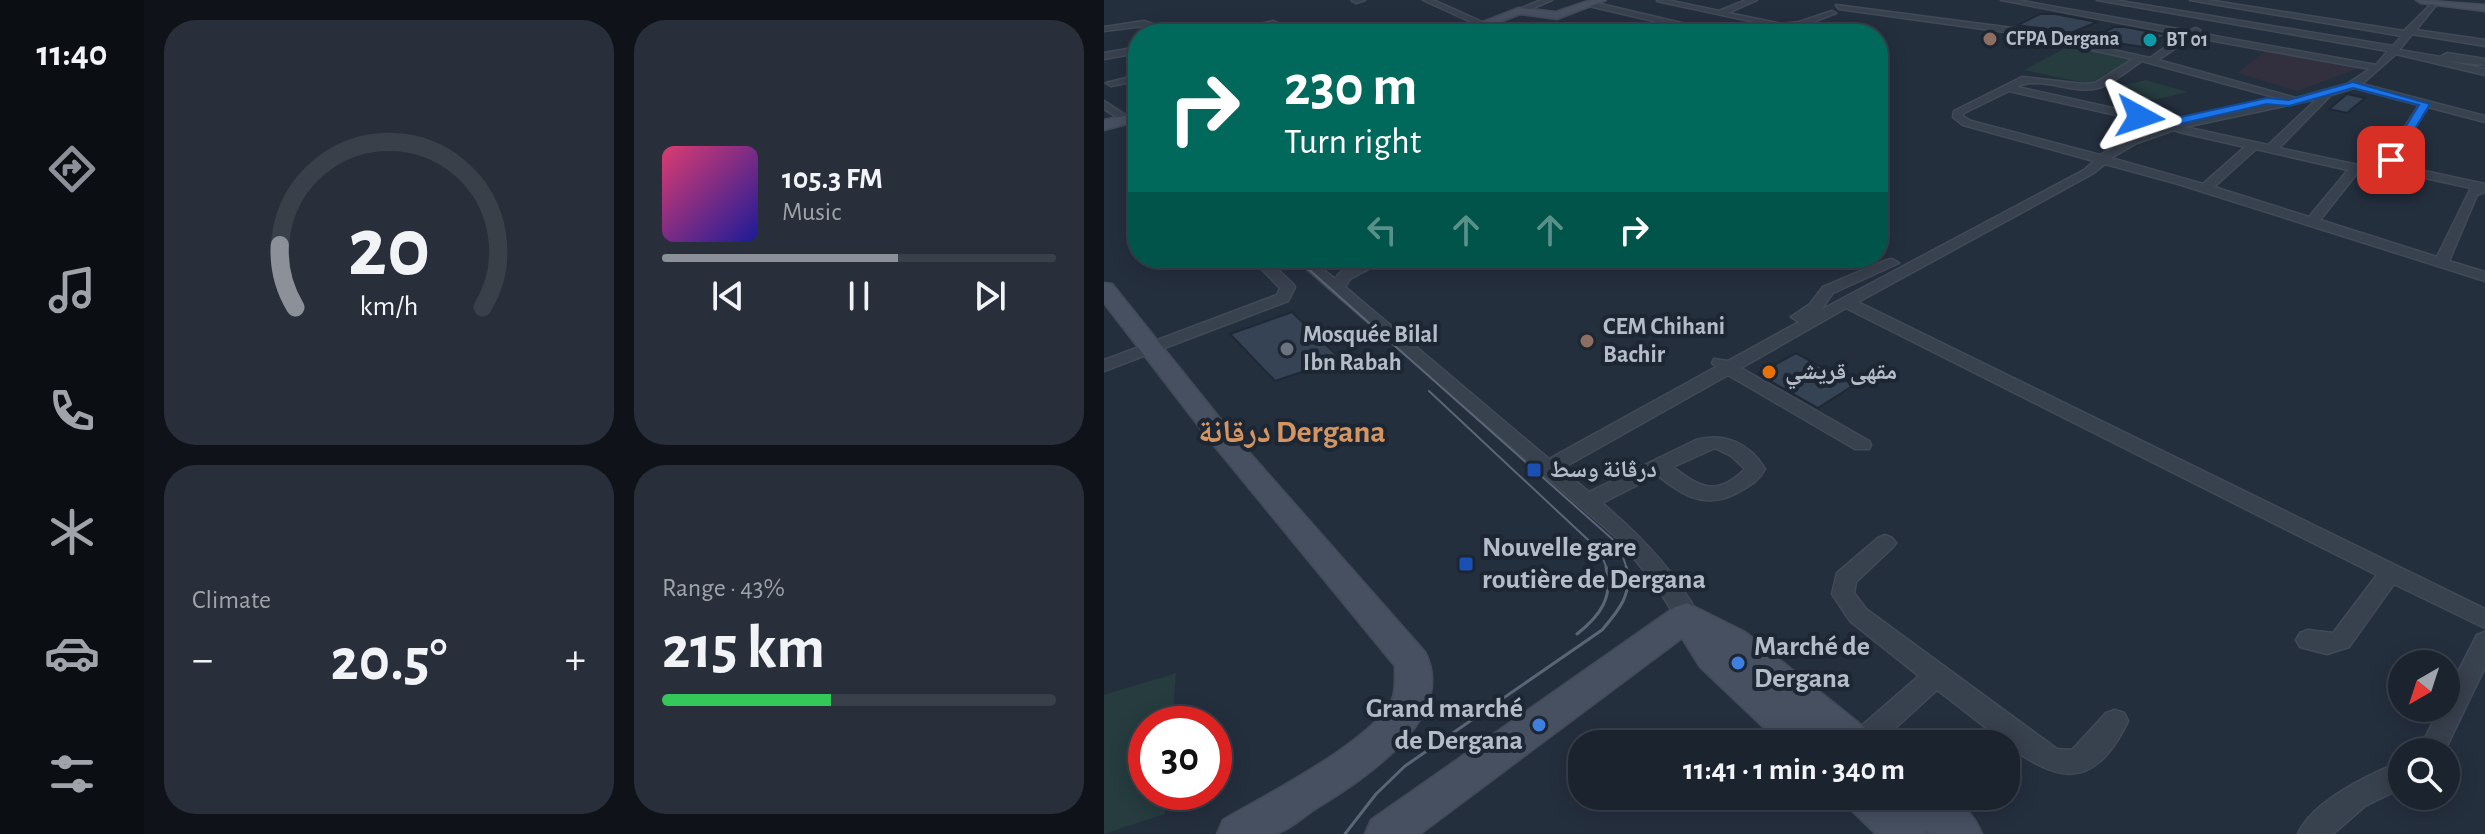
<!DOCTYPE html>
<html lang="en">
<head>
<meta charset="utf-8">
<style>
  body { margin:0; font-family:"Alegreya Sans","Noto Naskh Arabic",sans-serif; background:#282f3a; color:#f1f3f6; height:100vh; display:flex; flex-direction:column; font-size:30px; white-space:nowrap }
  * { box-sizing:border-box; margin:0 }
  p { font-size:26px; color:#a0a4aa }
  .icon { flex:none; width:44px; height:44px; fill:none; stroke:currentColor; stroke-width:2; stroke-linecap:round; stroke-linejoin:round }
  .map { position:relative; flex:1; overflow:hidden }
  .sheet { display:flex; flex-direction:column; gap:20px; padding:20px; background:#0f1319; width:960px }
  .sheet>* { flex:none }
  .hud { position:absolute; left:24px; top:24px; width:760px; height:244px; border-radius:32px; box-shadow:0 4px 20px #0003,0 0 0 2px #39404a; background:#00695c; color:#fff; overflow:hidden }
  .needle { width:52px; rotate:219deg }
  .fabs { position:absolute; left:1284px; top:650px; display:grid; gap:16px }
  .fabs a { display:grid; place-items:center; width:72px; height:72px; border-radius:50%; background:#1b232e; box-shadow:0 4px 20px #0003,0 0 0 2px #39404a; font-size:40px }
  .speed { position:absolute; left:24px; top:706px; display:flex; gap:16px; font-size:40px; font-weight:700; text-align:center }
  .speed>* { display:grid; place-content:center; width:104px; height:104px; border-radius:50%; background:#1b232e; box-shadow:0 4px 20px #0003,0 0 0 2px #39404a; line-height:1 }
  .speed .limit { border:12px solid #d22; background:#fff; color:#111 }
  .pin { position:absolute; display:grid; place-items:center; width:68px; height:68px; color:#fff; margin:-34px; border-radius:16px; box-shadow:0 4px 12px #0006 }
  .me { position:absolute; width:88px; margin:-44px; rotate:95deg; stroke-linejoin:round; filter:drop-shadow(0 0 6px #0008) }
  .turn { display:flex; align-items:center; gap:28px; height:168px; padding:0 24px; font-size:36px }
  .turn .icon { width:104px; height:104px; stroke-width:2.5 }
  .turn b { display:block; font-size:56px; line-height:68px }
  .lanes { display:flex; align-items:center; height:76px; padding:0 24px; background:#0003; justify-content:center; gap:40px; direction:ltr }
  .lanes .off { opacity:.35 }
  .big { font-size:60px; font-weight:700; line-height:1.1 }
  .sheet .tile { flex:1; display:flex; flex-direction:column; justify-content:center; gap:12px; min-width:0; padding:0 28px; border-radius:32px; background:#282f3a }
  .sheet .dial { align-items:center; gap:0 }
  .dial svg { height:208px; overflow:visible; fill:none; stroke:#39404a; stroke-width:7; stroke-linecap:round; text-anchor:middle }
  .dial text { fill:#f1f3f6; stroke:none }
  .song { display:flex; align-items:center; gap:24px }
  .cover { width:96px; height:96px; border-radius:12px; background:linear-gradient(135deg,hsl(340 70% 55%),hsl(240 70% 35%)) }
  .played { height:8px; border-radius:4px; background:linear-gradient(90deg,#8c9099 60%,#39404a 60%) }
  .keys { display:flex; justify-content:space-around; direction:ltr }
  .heat { display:flex; justify-content:space-between; align-items:center; font-size:44px; direction:ltr }
  .charge { height:12px; border-radius:6px; background:linear-gradient(90deg,#34c759 43%,#39404a 0) }
  .sheet .tiles { flex:1; display:grid; gap:20px; grid-template-columns:repeat(2,1fr) }
  .trip { position:absolute; left:464px; top:730px; width:452px; height:80px; border-radius:32px; background:#1b232e; box-shadow:0 4px 20px #0003,0 0 0 2px #39404a; font-weight:700; line-height:80px; text-align:center }
  main { display:flex; flex:1; min-height:0 }
  .menu { display:flex; flex-direction:column; width:144px; justify-content:space-around; align-items:center; background:#0b0e12; color:#a0a4aa }
  .menu .icon { width:56px; height:56px }
  .menu .selected { color:#8c9099 }
  .menu b { font-size:36px; color:#f1f3f6 }
  .map>svg:first-child { display:block }
  .medical { fill:#32303f }
  .green { fill:#263c3f }
  .building { fill:#364354; stroke:#1f2835; stroke-width:2 }
  .lines { fill:none; stroke-linecap:round; stroke-linejoin:round }
  .street-casing { stroke:#414a57; stroke-width:3 }
  .secondary-casing { stroke:#414a57; stroke-width:3 }
  .street { fill:#38414e; fill-rule:evenodd }
  .secondary { fill:#465061; fill-rule:evenodd }
  .tram-far1 { stroke:#5a6575; stroke-width:2 }
  .tram { stroke:#5a6575; stroke-width:3 }
  .route { fill:#1a73e8; stroke:#114b97; stroke-width:2 }
  .education-dot { fill:#8d6e63; stroke:#1d2633; stroke-width:3 }
  .culture-dot { fill:#0f9aa8; stroke:#1d2633; stroke-width:3 }
  .worship-dot { fill:#6b7280; stroke:#1d2633; stroke-width:3 }
  .food-dot { fill:#e8710a; stroke:#1d2633; stroke-width:3 }
  .transit-dot { fill:#1a4fb4; stroke:#1d2633; stroke-width:3 }
  .shop-dot { fill:#3f7fe0; stroke:#1d2633; stroke-width:3 }
  .labels { text-anchor:middle; dominant-baseline:central; stroke-width:8; stroke-linejoin:round; paint-order:stroke }
  .far-poi-label { font-size:20px; font-weight:bold; fill:#b4bcc9; stroke:#1d2633; text-anchor:start }
  .poi-label { font-size:24px; font-weight:bold; fill:#b4bcc9; stroke:#1d2633; text-anchor:start }
  .near-poi-label { font-size:28px; font-weight:bold; fill:#b4bcc9; stroke:#1d2633; text-anchor:start }
  .district-label { font-size:32px; font-weight:bold; fill:#d59563; stroke:#1d2633 }
</style>
</head>
<body>
<main>
<nav class="menu">
<b>11:40</b>
<svg class="icon selected" aria-label="directions" viewBox="0 0 24 24"><path d="M12 3l9 9-9 9-9-9zM9 14v-3h6M13 9l2 2-2 2"/></svg>
<svg class="icon" aria-label="music" viewBox="0 0 24 24"><path d="M9 18V5l10-2v13"/><circle cx="6" cy="18" r="3"/><circle cx="16" cy="16" r="3"/></svg>
<svg class="icon" aria-label="phone" viewBox="0 0 24 24"><path d="M5 4h4l2 5-3 2q2 4 5 5l2-3 5 2v4C11 20 4 13 5 4z"/></svg>
<svg class="icon" aria-label="climate" viewBox="0 0 24 24"><path d="M12 3v18M4 7l16 10M4 17L20 7"/></svg>
<svg class="icon" aria-label="car" viewBox="0 0 24 24"><path d="M5 17H2v-5l4-1 3-4h7l3 4 3 1v5h-3M9 17h6M6 11h13"/><circle cx="7" cy="17" r="2"/><circle cx="17" cy="17" r="2"/></svg>
<svg class="icon" aria-label="filters" viewBox="0 0 24 24"><path d="M4 7h16M4 17h16"/><circle cx="9" cy="7" r="2"/><circle cx="15" cy="17" r="2"/></svg>
</nav>
<section class="sheet">
<div class="tiles">
<div class="tile dial"><svg viewBox="0 0 100 80">
<path d="M14 69A42 42 0 1 1 86 69"/>
<path d="M14 69A42 42 0 0 1 8 45" stroke="#8c9099"/>
<text x="50" y="56" font-size="32" font-weight="700">20</text>
<text x="50" y="72" font-size="11">km/h</text>
</svg></div>
<div class="tile">
<div class="song"><i class="cover"></i><div><b>105.3 FM</b><p>Music</p></div></div>
<div class="played"></div>
<div class="keys"><svg class="icon" aria-label="previous" viewBox="0 0 24 24"><path d="M18 5L8 12l10 7zM5 5v14"/></svg><svg class="icon" aria-label="pause" viewBox="0 0 24 24"><path d="M8 5v14M16 5v14"/></svg><svg class="icon" aria-label="next" viewBox="0 0 24 24"><path d="M6 5l10 7-10 7zM19 5v14"/></svg></div>
</div>
<div class="tile"><p>Climate</p>
<div class="heat"><a>−</a><b class="big">20.5°</b><a>+</a></div>
</div>
<div class="tile"><p>Range · 43%</p><b class="big">215 km</b><div class="charge"></div></div>
</div>
</section>
<div class="map">
<svg width="1381" height="834" viewBox="0 0 1381 834">
  <rect width="100%" height="100%" fill="#242f3e"/>
  <path class="medical" d="M1165,49L1256,68L1193,91L1133,73Z"/>
  <path class="green" d="M965,46L1028,59L986,84L920,70Z
    M1042,80L1084,92L1050,100L1006,89Z
    M72,673L68,724H42V792H62L61,814L0,834V695Z"/>
  <path class="building" d="M936,14H951L993,22L967,33L914,25Z
    M1010,27H1021L1063,35L1039,47L986,39Z
    M1243,94L1261,98L1243,113L1225,109Z
    M188,312L242,364L222,372L216,366L171,381L126,334Z
    M692,353L750,385L714,408L654,374Z"/>
  <g class="lines">
    <defs>
      <path id="street" d="M261,0L252,3L248,1L249,0Z
        M319,0H329L383,24L376,26Z
        M437,0H448L418,13L411,11Z
        M563,0L615,11L642,0H653L624,13L678,24L695,22L728,11L732,13L699,26L678,28L553,1Z
        M897,0H913L1085,31L1092,28L1096,30L1094,33L1272,65L1284,51L993,0H1010L1289,46L1298,36L1086,0H1104L1300,31L1328,3L1332,5L1312,30L1381,40V46L1308,34L1295,50L1336,57L1343,53L1381,59V65L1342,61L1381,69V75L1292,54L1258,84L1381,116V122L1324,107L1288,164L1381,184V192L1373,195L1345,261L1381,272V281L1071,183L1001,164L988,174L754,302L1381,609V628L1290,584L1245,647L1223,654L1196,647L1192,640L1196,633L1204,630L1229,633L1273,575L742,308L637,368L765,441L767,445L765,449H751L624,375L457,469L485,492L592,440C621,432 646,444 661,469C654,482 645,486 633,493C601,510 578,495 553,475L498,503C536,535 571,571 595,616L591,622L583,625L575,622L551,584L513,538L190,258H205L231,279C241,263 267,258 285,258L246,279L241,287L445,459L612,367L608,363L610,359L624,361L695,322L687,317L706,304L719,287L783,260L788,259L795,263L729,293L717,310L980,170L990,161L859,125L849,117L850,111L918,77L980,84L991,83L1029,59L908,33L735,9L732,5L908,28L1046,58L1079,35ZM1088,37L1266,69L1243,84L1192,98L1054,60ZM1038,61L1181,100L1067,124L1063,120L913,87C937,75 968,95 994,88C1009,84 1025,69 1038,61ZM1250,88L1315,105L1275,166L1277,170L1175,148L1227,95ZM905,91L1061,126L1026,138L996,155L867,121L859,116L860,113ZM1213,99L1164,145L1081,127ZM1070,130L1075,132L1141,147L1099,184L1007,158L1033,143ZM1152,149L1244,170L1205,217L1110,187ZM1290,171L1367,188L1333,257L1216,220L1254,172L1282,179L1289,177ZM611,448L627,456L641,469C613,497 596,488 569,467Z
        M488,2L616,32L620,34H605L485,6Z
        M40,21L57,27L63,34H54L40,26L0,31V27Z
        M169,21L199,34C187,34 179,27 168,26C151,24 128,34 109,34Z
        M34,47V53L0,59V53Z
        M34,75V81L7,86L2,83Z
        M0,101L34,123V131L0,109Z
        M147,258H162L189,284L191,287L184,301L0,371V360L173,295L176,288Z
        M781,535L788,538L792,543L788,548L752,582L750,593L762,609L953,749L968,750L1002,713L1011,710L1020,713L1024,721C989,794 951,782 897,740C876,723 855,706 833,690L774,744H742L746,736L815,676L746,621L728,594L733,573L774,538Z
        M1381,632V667L1340,752H1314L1336,708H1342V695L1373,635Z
        M1298,761V788L1261,806L1229,834H1194C1208,801 1266,774 1298,761Z"/>
      <path id="secondary" d="M487,0H502L453,19L416,14L365,34H348L415,8L452,12Z
        M1312,0L1381,5V11L1317,3Z
        M34,113V121L0,130V120Z
        M0,283L8,284L122,426L321,652C355,719 258,780 211,809C199,817 183,832 169,834C152,834 131,834 113,834L119,820C158,797 275,738 289,697C292,687 291,675 291,666L104,438L0,303Z
        M583,603L641,632L766,732L772,744H725L720,739L722,744H677L596,667L578,638L316,834H261L267,820L571,607Z
        M740,796H789L795,801L793,796C832,796 860,791 878,834H826L820,829L823,834H772L746,809Z"/>
    </defs>
    <use href="#street" class="street-casing"/>
    <use href="#secondary" class="secondary-casing"/>
    <use href="#street" class="street"/>
    <use href="#secondary" class="secondary"/>
    <path class="tram-far1" d="M192,258L515,545L523,569
      M325,391L496,551L503,569"/>
    <path class="tram" d="M473,634C496,616 510,597 502,567
      M241,834L272,794L301,766L498,630C515,610 529,594 522,567"/>
  </g>
  <path class="route" d="M1249,82L1326,104L1291,162L1281,160L1315,105L1249,88L1185,106L1163,104L1063,127L1031,117L1036,114L1063,120L1163,98L1185,100Z"/>
  <g class="education-dot">
    <circle cx="886" cy="39" r="8"/>
    <circle cx="483" cy="341" r="8"/>
  </g>
  <circle class="culture-dot" cx="1046" cy="40" r="8"/>
  <circle class="worship-dot" cx="183" cy="349" r="8"/>
  <circle class="food-dot" cx="665" cy="372" r="8"/>
  <g class="transit-dot">
    <rect x="422" y="462" width="16" height="16" rx="4"/>
    <rect x="354" y="556" width="16" height="16" rx="4"/>
  </g>
  <g class="shop-dot">
    <circle cx="634" cy="663" r="8"/>
    <circle cx="435" cy="725" r="8"/>
  </g>
  <g class="labels">
    <g class="far-poi-label">
      <text x="902" y="39">CFPA Dergana</text>
      <text x="1062" y="40">BT 01</text>
    </g>
    <g class="poi-label">
      <text x="499" y="327">CEM Chihani<tspan x="499" dy="28">Bachir</tspan></text>
      <text x="199" y="335">Mosquée Bilal<tspan x="199" dy="28">Ibn Rabah</tspan></text>
      <text x="681" y="372">مقهى قريشي</text>
      <text x="446" y="470">درڨانة وسط</text>
    </g>
    <g class="near-poi-label">
      <text x="378" y="548">Nouvelle gare<tspan x="378" dy="32">routière de Dergana</tspan></text>
      <text x="650" y="647">Marché de<tspan x="650" dy="32">Dergana</tspan></text>
      <text x="419" y="709" text-anchor="end">Grand marché<tspan x="419" dy="32">de Dergana</tspan></text>
    </g>
    <g class="district-label">
      <text x="188" y="432">درقانة Dergana</text>
    </g>
  </g>
</svg>
<div class="fabs">
<a><svg class="needle" viewBox="-14 -14 28 28"><path d="M0-13l5 13h-10z" fill="#e53935"/><path d="M0 13l5-13h-10z" fill="#a0a4aa"/></svg></a>
<a><svg class="icon" aria-label="search" viewBox="0 0 24 24"><circle cx="10" cy="10" r="6"/><path d="M15 15l6 6"/></svg></a>
</div>
<div class="speed"><div class="limit">30</div></div>
<div class="pin" style="left:1287px;top:160px;background:#d93025"><svg class="icon" aria-label="arrive" viewBox="0 0 24 24"><path d="M6 21V4h12l-3 4 3 4H6"/></svg></div>
<svg class="me" style="left:1036px;top:117px" viewBox="-20 -20 40 40"><path d="M0-17L14 15 0 8-14 15z" fill="#1a73e8" stroke="#fff" stroke-width="4"/></svg>
<div class="trip">11:41 · 1 min · 340 m</div>
<div class="hud">
<div class="turn"><svg class="icon" aria-label="right" viewBox="0 0 24 24"><path d="M7 20v-9h11M14 6l5 5-5 5"/></svg><div><b>230 m</b>Turn right</div></div>
<div class="lanes"><svg class="icon off" aria-label="left" viewBox="0 0 24 24"><path d="M17 20v-9H6M10 6l-5 5 5 5"/></svg><svg class="icon off" aria-label="ahead" viewBox="0 0 24 24"><path d="M12 20V5M6 11l6-6 6 6"/></svg><svg class="icon off" aria-label="ahead" viewBox="0 0 24 24"><path d="M12 20V5M6 11l6-6 6 6"/></svg><svg class="icon" aria-label="right" viewBox="0 0 24 24"><path d="M7 20v-9h11M14 6l5 5-5 5"/></svg></div>
</div>
</div>
</main>
</body>
</html>
